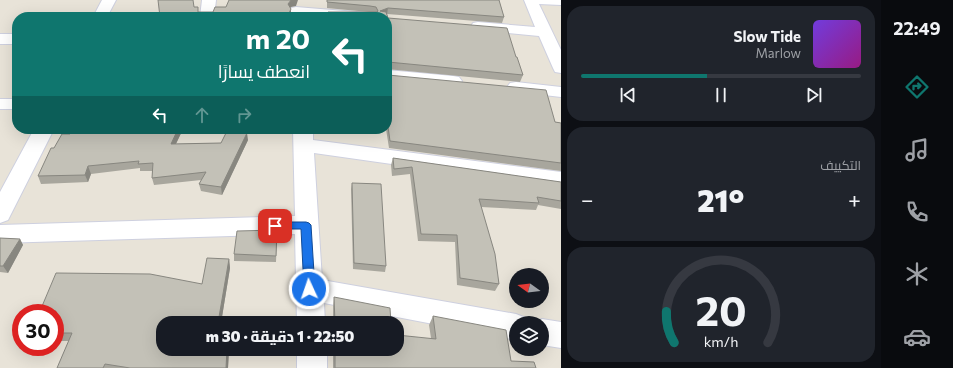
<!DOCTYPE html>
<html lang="ar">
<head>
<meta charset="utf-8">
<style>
  body { margin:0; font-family:Commissioner,Cairo,sans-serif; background:#20242c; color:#f1f3f6; direction:rtl; height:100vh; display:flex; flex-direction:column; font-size:15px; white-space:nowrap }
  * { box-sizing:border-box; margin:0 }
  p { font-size:13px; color:#9ea1a6 }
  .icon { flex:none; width:22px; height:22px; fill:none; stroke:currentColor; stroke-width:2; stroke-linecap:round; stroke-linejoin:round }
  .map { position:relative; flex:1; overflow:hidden; direction:ltr }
  .sheet { display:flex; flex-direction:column; gap:6px; padding:6px; background:#0d0f14; width:320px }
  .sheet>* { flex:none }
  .top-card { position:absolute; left:12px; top:12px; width:380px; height:122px; border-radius:16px; box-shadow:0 4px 16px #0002; direction:rtl; background:#0f766e; color:#fff; overflow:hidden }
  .needle { width:26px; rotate:285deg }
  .fabs { position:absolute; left:509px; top:268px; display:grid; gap:8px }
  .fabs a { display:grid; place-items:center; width:40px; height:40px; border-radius:50%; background:#171b24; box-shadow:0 4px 16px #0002; font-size:20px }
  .speed { position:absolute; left:12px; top:304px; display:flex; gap:8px; font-size:20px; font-weight:700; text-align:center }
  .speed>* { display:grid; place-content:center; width:52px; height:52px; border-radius:50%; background:#171b24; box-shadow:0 4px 16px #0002; line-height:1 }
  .speed .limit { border:6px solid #d22; background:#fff; color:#111 }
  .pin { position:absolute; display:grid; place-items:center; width:34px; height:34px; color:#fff; margin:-17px; border-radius:8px; box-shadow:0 2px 6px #0006 }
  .me { position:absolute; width:44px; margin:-22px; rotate:357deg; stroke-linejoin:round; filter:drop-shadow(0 0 3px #0008) }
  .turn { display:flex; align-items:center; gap:14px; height:84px; padding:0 16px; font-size:18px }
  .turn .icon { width:52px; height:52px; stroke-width:2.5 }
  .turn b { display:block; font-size:28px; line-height:34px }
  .lanes { display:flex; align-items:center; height:38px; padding:0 16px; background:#0003; justify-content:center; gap:20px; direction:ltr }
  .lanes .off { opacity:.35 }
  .big { font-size:30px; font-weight:800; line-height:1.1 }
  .sheet .card { flex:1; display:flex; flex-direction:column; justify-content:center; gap:6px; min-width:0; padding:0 14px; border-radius:16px; background:#20242c }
  .sheet .dial { align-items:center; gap:0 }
  .dial svg { height:104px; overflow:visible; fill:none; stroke:#363941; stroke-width:7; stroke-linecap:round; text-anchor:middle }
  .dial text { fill:#f1f3f6; stroke:none }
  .song { display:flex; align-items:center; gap:12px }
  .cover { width:48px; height:48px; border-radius:6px; background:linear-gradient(135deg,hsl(260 70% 55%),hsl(310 70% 35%)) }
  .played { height:4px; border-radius:2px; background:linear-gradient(90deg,#0f766e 45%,#363941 45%) }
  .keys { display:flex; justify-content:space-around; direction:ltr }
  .heat { display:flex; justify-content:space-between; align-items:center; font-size:22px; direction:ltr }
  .trip { position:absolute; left:156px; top:316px; width:248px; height:40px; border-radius:16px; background:#171b24; box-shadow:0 4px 16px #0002; font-weight:800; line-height:40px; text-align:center; direction:rtl }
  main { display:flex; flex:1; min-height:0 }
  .dock { display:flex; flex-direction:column; width:72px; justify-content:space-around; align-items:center; background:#090b0e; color:#9ea1a6 }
  .dock .icon { width:28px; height:28px }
  .dock .active { color:#0f766e }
  .dock b { font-size:18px; color:#f1f3f6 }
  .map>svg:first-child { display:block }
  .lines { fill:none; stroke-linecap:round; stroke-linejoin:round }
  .street-casing { stroke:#ced0df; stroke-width:2 }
  .street { fill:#fff; fill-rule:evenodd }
  .wall { fill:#a8a69d }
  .shaded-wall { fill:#888780 }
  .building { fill:#c3c1b7; stroke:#888780 }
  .route { fill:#1a73e8; stroke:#114b97 }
</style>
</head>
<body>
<main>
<nav class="dock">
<b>22:49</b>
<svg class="icon active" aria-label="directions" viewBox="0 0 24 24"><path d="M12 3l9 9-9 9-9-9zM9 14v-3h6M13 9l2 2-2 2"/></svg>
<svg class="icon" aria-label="music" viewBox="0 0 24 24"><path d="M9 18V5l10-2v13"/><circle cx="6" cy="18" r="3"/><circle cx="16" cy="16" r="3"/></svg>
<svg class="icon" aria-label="phone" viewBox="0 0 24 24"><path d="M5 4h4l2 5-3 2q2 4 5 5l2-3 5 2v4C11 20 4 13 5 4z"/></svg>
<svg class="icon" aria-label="climate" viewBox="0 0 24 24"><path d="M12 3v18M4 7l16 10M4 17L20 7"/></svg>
<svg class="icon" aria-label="car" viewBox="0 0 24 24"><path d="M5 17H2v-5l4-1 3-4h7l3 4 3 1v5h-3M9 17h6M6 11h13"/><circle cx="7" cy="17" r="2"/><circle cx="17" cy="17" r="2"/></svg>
</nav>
<section class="sheet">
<div class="card">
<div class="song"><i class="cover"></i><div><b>Slow Tide</b><p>Marlow</p></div></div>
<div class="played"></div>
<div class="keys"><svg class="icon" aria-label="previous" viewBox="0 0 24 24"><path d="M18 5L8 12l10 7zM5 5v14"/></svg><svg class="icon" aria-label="pause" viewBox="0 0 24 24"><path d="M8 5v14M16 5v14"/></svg><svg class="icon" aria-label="next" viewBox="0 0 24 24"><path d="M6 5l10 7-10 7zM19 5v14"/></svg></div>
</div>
<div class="card"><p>التكييف</p>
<div class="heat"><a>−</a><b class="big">21°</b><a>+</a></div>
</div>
<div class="card dial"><svg viewBox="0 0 100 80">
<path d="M14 69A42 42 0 1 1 86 69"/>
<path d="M14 69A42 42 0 0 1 8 45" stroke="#0f766e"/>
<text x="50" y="56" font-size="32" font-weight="700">20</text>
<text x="50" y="72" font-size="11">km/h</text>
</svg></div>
</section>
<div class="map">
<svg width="561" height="368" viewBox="0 0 561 368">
  <rect width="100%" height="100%" fill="#e8e3d8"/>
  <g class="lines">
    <defs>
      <path id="street" d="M102,0H116L107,17H93Z
        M202,0H216L214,17H200Z
        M524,0H561V5L539,4L561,50V73L555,72L553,68L539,36L478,30L473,29L471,26L473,23L478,22L535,27Z
        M296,7L369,13L374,14L376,17H318L291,14L289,11L291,8Z
        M0,34H17V44H0Z
        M387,70L453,76L459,77L462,81L459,85L453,86L387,80Z
        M516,82L561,87V97L510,91L507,87L510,83Z
        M0,99H17V109H0Z
        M34,129H54L8,220L0,223V192Z
        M293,129H313V140L561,172V188L314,153L322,280L516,314L526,318L528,323H516V340L324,303L325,323H297L295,234L0,243V225L295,216Z
        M542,319L561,322V348L542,345V323H532Z
        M297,349H327V368H297Z"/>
    </defs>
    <use href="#street" class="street-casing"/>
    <use href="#street" class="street"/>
  </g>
  <path class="wall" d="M327,0H499L504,17L502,23L387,14L388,18L516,57L523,75L520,82L387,69V17H327L328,12H373H369L327,8Z
    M387,74L388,75L555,122L561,123V171L389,148L386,129H387Z
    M74,129H183L176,144L221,143L248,140L222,195L201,191L199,184L201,180L154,185L152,178V171H140V168L91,174L88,182L41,184L38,176L54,148L70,134Z
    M393,158L561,182V209L538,205L536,210L481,207L499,284L495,291L457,285L455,242L418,241L410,174L392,176L391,165Z
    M352,183L386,266L385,272L353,269L351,189Z
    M277,236L276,262L234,261V254Z
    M0,238L20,239L23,245L8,273L0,272Z
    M229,259L230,268L222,317L163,323L229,349L228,368H57L69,341H55V313H41L40,311L202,284Z
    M334,297L391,323H333V306Z
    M433,316L511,361L536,368H333V349H397L431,338L429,325Z"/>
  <path class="shaded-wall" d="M291,0H298L296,6L291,7L288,10V4Z
    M388,8L387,14L380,17V11Z
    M291,9V15L290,17H287Z
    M178,129H183L172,152L171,144Z
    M247,133L248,140L222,195L221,187Z
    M88,166L91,174L88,182L85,175Z
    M20,239L23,245L8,273L3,266Z
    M229,259L230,268L221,323L219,317Z
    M227,349H229L228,368H226Z"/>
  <path class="building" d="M158,0H193L194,7H198V12H213L215,7H226L229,0H292H291L288,4L291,9L287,17H160Z
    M327,0H499L504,17L388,8L380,11L386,12L388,18L507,28L516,57H517L523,75L388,62L387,63V17H328V12H377L378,11L376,7L370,6L327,2Z
    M387,74L388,75L546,90L555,122L561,123V163L390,141L387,119Z
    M74,129H178L171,144L221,143L228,129H239L247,133L221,187L199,184L206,172L152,178L153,163L138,164L139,161L88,166L85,175L38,176L51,148H54L62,134H70Z
    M393,158L561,182V201L537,197L539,203L479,199L495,254L499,284L460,278L457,235L421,234L412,167L394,169Z
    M352,183L381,184L386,266L354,263Z
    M277,230L276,256L234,254L237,231Z
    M0,238L20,239L3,266H0Z
    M207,258L229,259L219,317H245V323H163V349H227L226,368H130L105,364L103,368H57L72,333H55V313L56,311H40L56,273L150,274L202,284Z
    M334,297L390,308L391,323H335Z
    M433,316L506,330L511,361L534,362L536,368H335V349H397V335L436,339Z"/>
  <path class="route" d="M275,222H306L309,223L311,225L315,289L313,292L309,294L305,292L304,289L301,229H272L270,226L272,223Z"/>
</svg>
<div class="fabs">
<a><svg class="needle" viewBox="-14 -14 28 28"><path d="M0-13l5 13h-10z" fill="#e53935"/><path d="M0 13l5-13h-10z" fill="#9ea1a6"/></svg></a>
<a><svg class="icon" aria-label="layers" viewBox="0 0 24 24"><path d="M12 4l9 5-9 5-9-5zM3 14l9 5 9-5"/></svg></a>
</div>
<div class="speed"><div class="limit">30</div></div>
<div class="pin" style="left:275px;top:226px;background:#d93025"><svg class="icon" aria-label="arrive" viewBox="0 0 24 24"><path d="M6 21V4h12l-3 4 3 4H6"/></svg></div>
<svg class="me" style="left:309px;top:289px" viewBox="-20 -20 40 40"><circle r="17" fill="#1a73e8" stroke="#fff" stroke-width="3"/><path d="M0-11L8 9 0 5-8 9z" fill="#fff"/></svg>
<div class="trip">22:50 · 1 دقيقة · 30 m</div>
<div class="top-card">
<div class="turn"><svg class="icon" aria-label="left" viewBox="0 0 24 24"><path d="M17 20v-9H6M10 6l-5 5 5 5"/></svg><div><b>20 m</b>انعطف يسارًا</div></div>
<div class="lanes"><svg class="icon" aria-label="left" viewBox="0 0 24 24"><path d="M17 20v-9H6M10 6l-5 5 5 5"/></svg><svg class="icon off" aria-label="ahead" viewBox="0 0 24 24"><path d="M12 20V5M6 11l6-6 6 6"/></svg><svg class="icon off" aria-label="right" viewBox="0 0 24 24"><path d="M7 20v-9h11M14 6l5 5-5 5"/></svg></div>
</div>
</div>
</main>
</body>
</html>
